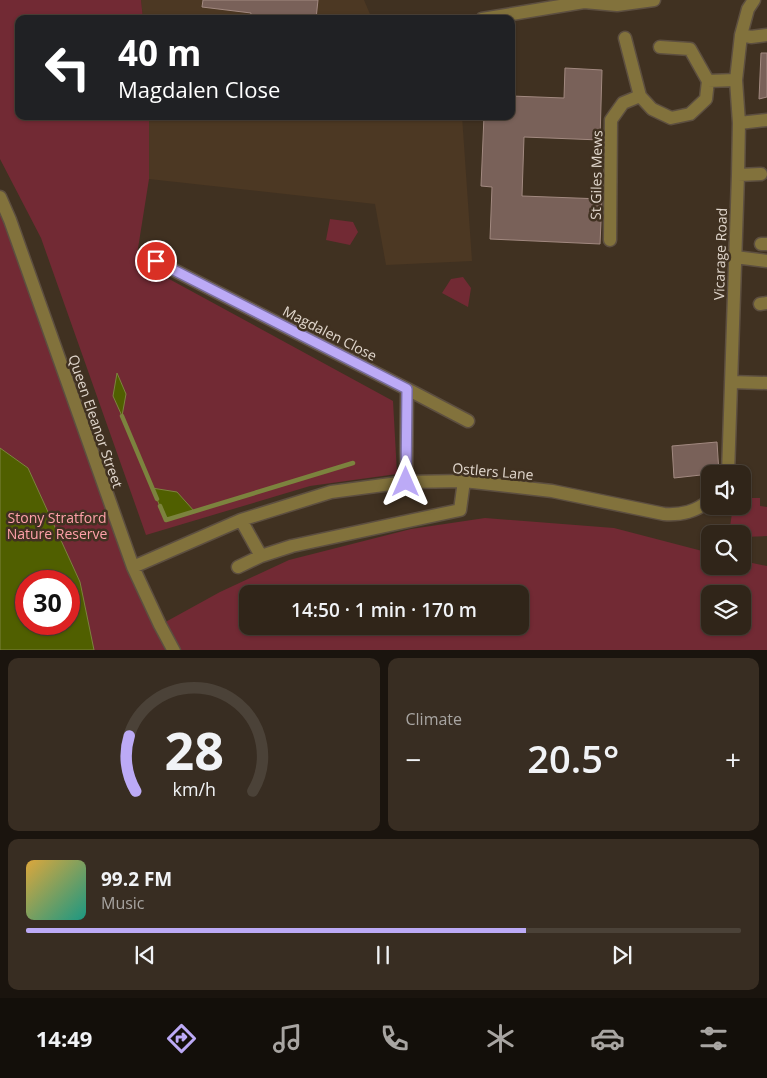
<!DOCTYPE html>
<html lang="en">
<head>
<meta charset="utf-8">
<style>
  body { margin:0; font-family:"Open Sans",sans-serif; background:#382d22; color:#f1f3f6; height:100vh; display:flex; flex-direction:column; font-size:19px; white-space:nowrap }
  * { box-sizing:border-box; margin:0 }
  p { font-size:16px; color:#a8a5a2 }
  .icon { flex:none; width:28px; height:28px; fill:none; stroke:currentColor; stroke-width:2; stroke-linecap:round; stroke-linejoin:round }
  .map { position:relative; height:650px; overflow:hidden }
  .side { display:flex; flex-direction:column; gap:8px; padding:8px; background:#1a140e; flex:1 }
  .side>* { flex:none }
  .banner { position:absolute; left:15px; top:15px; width:500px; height:105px; border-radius:10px; box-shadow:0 1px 4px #0004,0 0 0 1px #4b4238; background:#202124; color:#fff; overflow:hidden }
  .fabs { position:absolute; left:701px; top:465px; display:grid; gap:10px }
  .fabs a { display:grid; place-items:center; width:50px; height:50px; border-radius:10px; background:#302519; box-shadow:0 1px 4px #0004,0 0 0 1px #4b4238; font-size:25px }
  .speed { position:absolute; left:15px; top:570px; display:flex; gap:10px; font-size:25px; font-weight:700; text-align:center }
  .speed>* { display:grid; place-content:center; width:65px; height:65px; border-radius:50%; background:#302519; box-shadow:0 1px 4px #0004,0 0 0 1px #4b4238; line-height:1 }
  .speed .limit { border:8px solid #d22; background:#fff; color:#111 }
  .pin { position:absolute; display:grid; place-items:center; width:42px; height:42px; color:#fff; margin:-21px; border:2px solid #fff; border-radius:50%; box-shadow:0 1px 5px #0007 }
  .me { position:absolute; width:55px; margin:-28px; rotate:0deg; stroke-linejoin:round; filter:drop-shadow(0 0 4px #0008) }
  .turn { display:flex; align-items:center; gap:18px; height:105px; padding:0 20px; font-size:22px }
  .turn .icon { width:65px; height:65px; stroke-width:2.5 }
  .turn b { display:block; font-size:35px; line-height:42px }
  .big { font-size:38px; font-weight:600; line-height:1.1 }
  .side .card { flex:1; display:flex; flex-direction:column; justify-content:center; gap:8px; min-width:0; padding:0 18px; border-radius:10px; background:#382d22 }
  .side .dial { align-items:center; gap:0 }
  .dial svg { height:130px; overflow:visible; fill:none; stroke:#4b4238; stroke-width:7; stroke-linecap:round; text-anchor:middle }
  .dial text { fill:#f1f3f6; stroke:none }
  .song { display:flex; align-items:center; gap:15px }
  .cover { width:60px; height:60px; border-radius:8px; background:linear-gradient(135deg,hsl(40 70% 55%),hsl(170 70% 35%)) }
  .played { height:5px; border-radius:2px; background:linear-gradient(90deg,#bcaaf6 70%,#4b4238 70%) }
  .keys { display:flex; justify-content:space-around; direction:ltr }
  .heat { display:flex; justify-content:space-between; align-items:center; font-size:28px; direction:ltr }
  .side .tiles { flex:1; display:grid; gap:8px; grid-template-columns:1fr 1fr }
  .card:last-child { grid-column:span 2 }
  .trip { position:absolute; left:239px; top:585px; width:290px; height:50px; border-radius:10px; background:#302519; box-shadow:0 1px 4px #0004,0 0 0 1px #4b4238; font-weight:600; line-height:50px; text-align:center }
  .menu { display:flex; height:80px; justify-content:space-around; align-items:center; background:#130f0a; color:#a8a5a2 }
  .menu .icon { width:35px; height:35px }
  .menu .active { color:#bcaaf6 }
  .menu b { font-size:22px; color:#f1f3f6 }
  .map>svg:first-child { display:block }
  .built { fill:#4c3823 }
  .green { fill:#722a34; fill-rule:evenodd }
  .water { fill:#505f00; stroke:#7c833e; fill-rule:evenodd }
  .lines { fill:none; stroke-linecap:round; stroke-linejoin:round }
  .stream { stroke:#7c833e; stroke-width:4.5 }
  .building { fill:#796159; stroke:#a28980 }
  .minor-casing { stroke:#5d4f40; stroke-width:15 }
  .minor { stroke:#82723c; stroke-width:12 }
  .route-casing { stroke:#7a6ea0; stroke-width:12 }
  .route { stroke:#bcaaf6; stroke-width:9 }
  .labels { text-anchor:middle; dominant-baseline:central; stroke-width:5; stroke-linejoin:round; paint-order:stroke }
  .street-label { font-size:14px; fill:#e1d7cd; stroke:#403121 }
  .park-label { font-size:14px; fill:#fea1a9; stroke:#403121 }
</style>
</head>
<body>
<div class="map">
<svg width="767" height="651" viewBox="0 0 767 651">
  <rect width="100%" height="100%" fill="#403121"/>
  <path class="built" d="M141,0H364L372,19H143Z
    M149,116H462L472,261L386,265L375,204L149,179Z"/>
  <path class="green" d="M0,0H141L143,19H19V116H149V179L136,261L393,401L397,474L310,486L146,535L41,238L0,159Z
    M0,197L160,625L220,592L289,560L411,529L485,518L614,528L710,553V566H742L743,561L767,566V650H0ZM26,581H69V624H26ZM248,594H520V626H248ZM710,594H742V626H710Z
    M330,219L353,222L358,232L350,245L326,240Z
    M463,277L471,288L468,307L442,293L451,279Z
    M743,498H760V506L767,507V536L743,537L742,534H729L733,506H742Z"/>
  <path class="water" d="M117,373L126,394L122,416L113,396Z
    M0,448L28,468L80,582L94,650H0ZM26,581H69V624H26Z
    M152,488L177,492L195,512L166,520Z"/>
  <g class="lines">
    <path class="stream" d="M122,416L157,499
      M160,506L166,520L353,463"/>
  </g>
  <path class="building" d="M203,0H318L316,19H250L251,13L202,7Z
    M761,53H767V97L759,99Z
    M565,68L602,70L600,140L524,137L522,196L602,199L600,244L490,239L492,187L481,186L484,116H511V96L564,98Z
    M717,442L719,473L674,478L672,446Z"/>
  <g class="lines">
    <defs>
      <path id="minor" d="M482,19L584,2L617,5L654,0
        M741,35L751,37L767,35
        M625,38L640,96L652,109L671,118L690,114L706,99L708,81L690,49L660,47
        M708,81L736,80
        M739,123L767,120
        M738,175L761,174
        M0,197L10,220L133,567L160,625L174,651
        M610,240L611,120L623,103L640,96
        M761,244H767
        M735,257L767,261
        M156,261L407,389L406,482
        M760,304L767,303
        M731,382L767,383
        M407,389L468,421
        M728,474L738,175L739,123L736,80L741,35L748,9L754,0
        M241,520L261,556
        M133,567L241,520L331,492L406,482L464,481L552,491L664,514C682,515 695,512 710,500
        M238,567L261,556L292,546L460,510L464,481"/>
    </defs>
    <use href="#minor" class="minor-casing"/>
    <use href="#minor" class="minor"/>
  </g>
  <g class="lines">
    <defs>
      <path id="route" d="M156,261L407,389L406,482"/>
    </defs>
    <use href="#route" class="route-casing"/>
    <use href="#route" class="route"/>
  </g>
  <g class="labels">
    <g class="street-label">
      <text transform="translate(596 175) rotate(-89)">St Giles Mews</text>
      <text transform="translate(720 254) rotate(-88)">Vicarage Road</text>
      <text transform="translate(330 333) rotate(27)">Magdalen Close</text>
      <text transform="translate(96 421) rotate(71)">Queen Eleanor Street</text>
      <text transform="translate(493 471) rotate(5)">Ostlers Lane</text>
    </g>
    <g class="park-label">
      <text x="57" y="517">Stony Stratford<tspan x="57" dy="16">Nature Reserve</tspan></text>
    </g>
  </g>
</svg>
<div class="fabs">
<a><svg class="icon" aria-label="sound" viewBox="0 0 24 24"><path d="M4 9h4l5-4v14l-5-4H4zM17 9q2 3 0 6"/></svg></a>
<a><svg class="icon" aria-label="search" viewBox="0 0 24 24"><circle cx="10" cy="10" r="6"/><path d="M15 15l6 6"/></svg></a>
<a><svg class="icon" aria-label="layers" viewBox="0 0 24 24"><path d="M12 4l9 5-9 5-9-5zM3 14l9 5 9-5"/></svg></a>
</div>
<div class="speed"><div class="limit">30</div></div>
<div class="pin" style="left:156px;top:261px;background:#d93025"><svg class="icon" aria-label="arrive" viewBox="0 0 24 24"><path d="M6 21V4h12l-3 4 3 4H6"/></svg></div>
<svg class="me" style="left:406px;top:482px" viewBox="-20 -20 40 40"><path d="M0-17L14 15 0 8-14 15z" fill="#bcaaf6" stroke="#fff" stroke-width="4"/></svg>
<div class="trip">14:50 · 1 min · 170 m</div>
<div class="banner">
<div class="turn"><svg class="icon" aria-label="left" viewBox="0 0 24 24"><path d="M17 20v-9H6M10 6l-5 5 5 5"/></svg><div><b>40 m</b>Magdalen Close</div></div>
</div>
</div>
<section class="side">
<div class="tiles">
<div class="card dial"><svg viewBox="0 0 100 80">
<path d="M14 69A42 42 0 1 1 86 69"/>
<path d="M14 69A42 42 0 0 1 10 35" stroke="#bcaaf6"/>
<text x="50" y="56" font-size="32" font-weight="700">28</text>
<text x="50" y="72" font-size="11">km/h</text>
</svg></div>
<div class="card"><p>Climate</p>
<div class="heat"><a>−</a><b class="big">20.5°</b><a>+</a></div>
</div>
<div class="card">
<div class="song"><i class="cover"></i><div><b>99.2 FM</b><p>Music</p></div></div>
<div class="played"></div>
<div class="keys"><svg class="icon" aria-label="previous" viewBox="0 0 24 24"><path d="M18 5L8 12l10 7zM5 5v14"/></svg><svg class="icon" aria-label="pause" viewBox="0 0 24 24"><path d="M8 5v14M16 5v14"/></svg><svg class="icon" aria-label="next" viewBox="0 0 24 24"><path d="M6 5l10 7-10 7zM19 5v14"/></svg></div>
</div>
</div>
</section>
<nav class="menu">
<b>14:49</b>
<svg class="icon active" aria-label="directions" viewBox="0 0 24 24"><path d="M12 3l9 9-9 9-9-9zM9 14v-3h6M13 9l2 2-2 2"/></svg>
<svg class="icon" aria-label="music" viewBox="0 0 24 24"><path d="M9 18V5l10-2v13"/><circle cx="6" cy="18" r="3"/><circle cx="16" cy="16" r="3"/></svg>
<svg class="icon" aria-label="phone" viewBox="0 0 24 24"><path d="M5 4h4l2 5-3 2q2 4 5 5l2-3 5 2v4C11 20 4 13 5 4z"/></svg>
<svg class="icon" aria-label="climate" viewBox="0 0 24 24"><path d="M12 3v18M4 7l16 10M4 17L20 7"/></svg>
<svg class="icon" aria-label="car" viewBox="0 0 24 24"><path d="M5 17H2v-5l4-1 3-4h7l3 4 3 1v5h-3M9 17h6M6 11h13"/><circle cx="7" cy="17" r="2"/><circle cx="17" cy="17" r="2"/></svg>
<svg class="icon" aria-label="filters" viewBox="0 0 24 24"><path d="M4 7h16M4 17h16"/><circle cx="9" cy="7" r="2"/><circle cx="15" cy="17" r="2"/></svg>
</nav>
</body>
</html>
